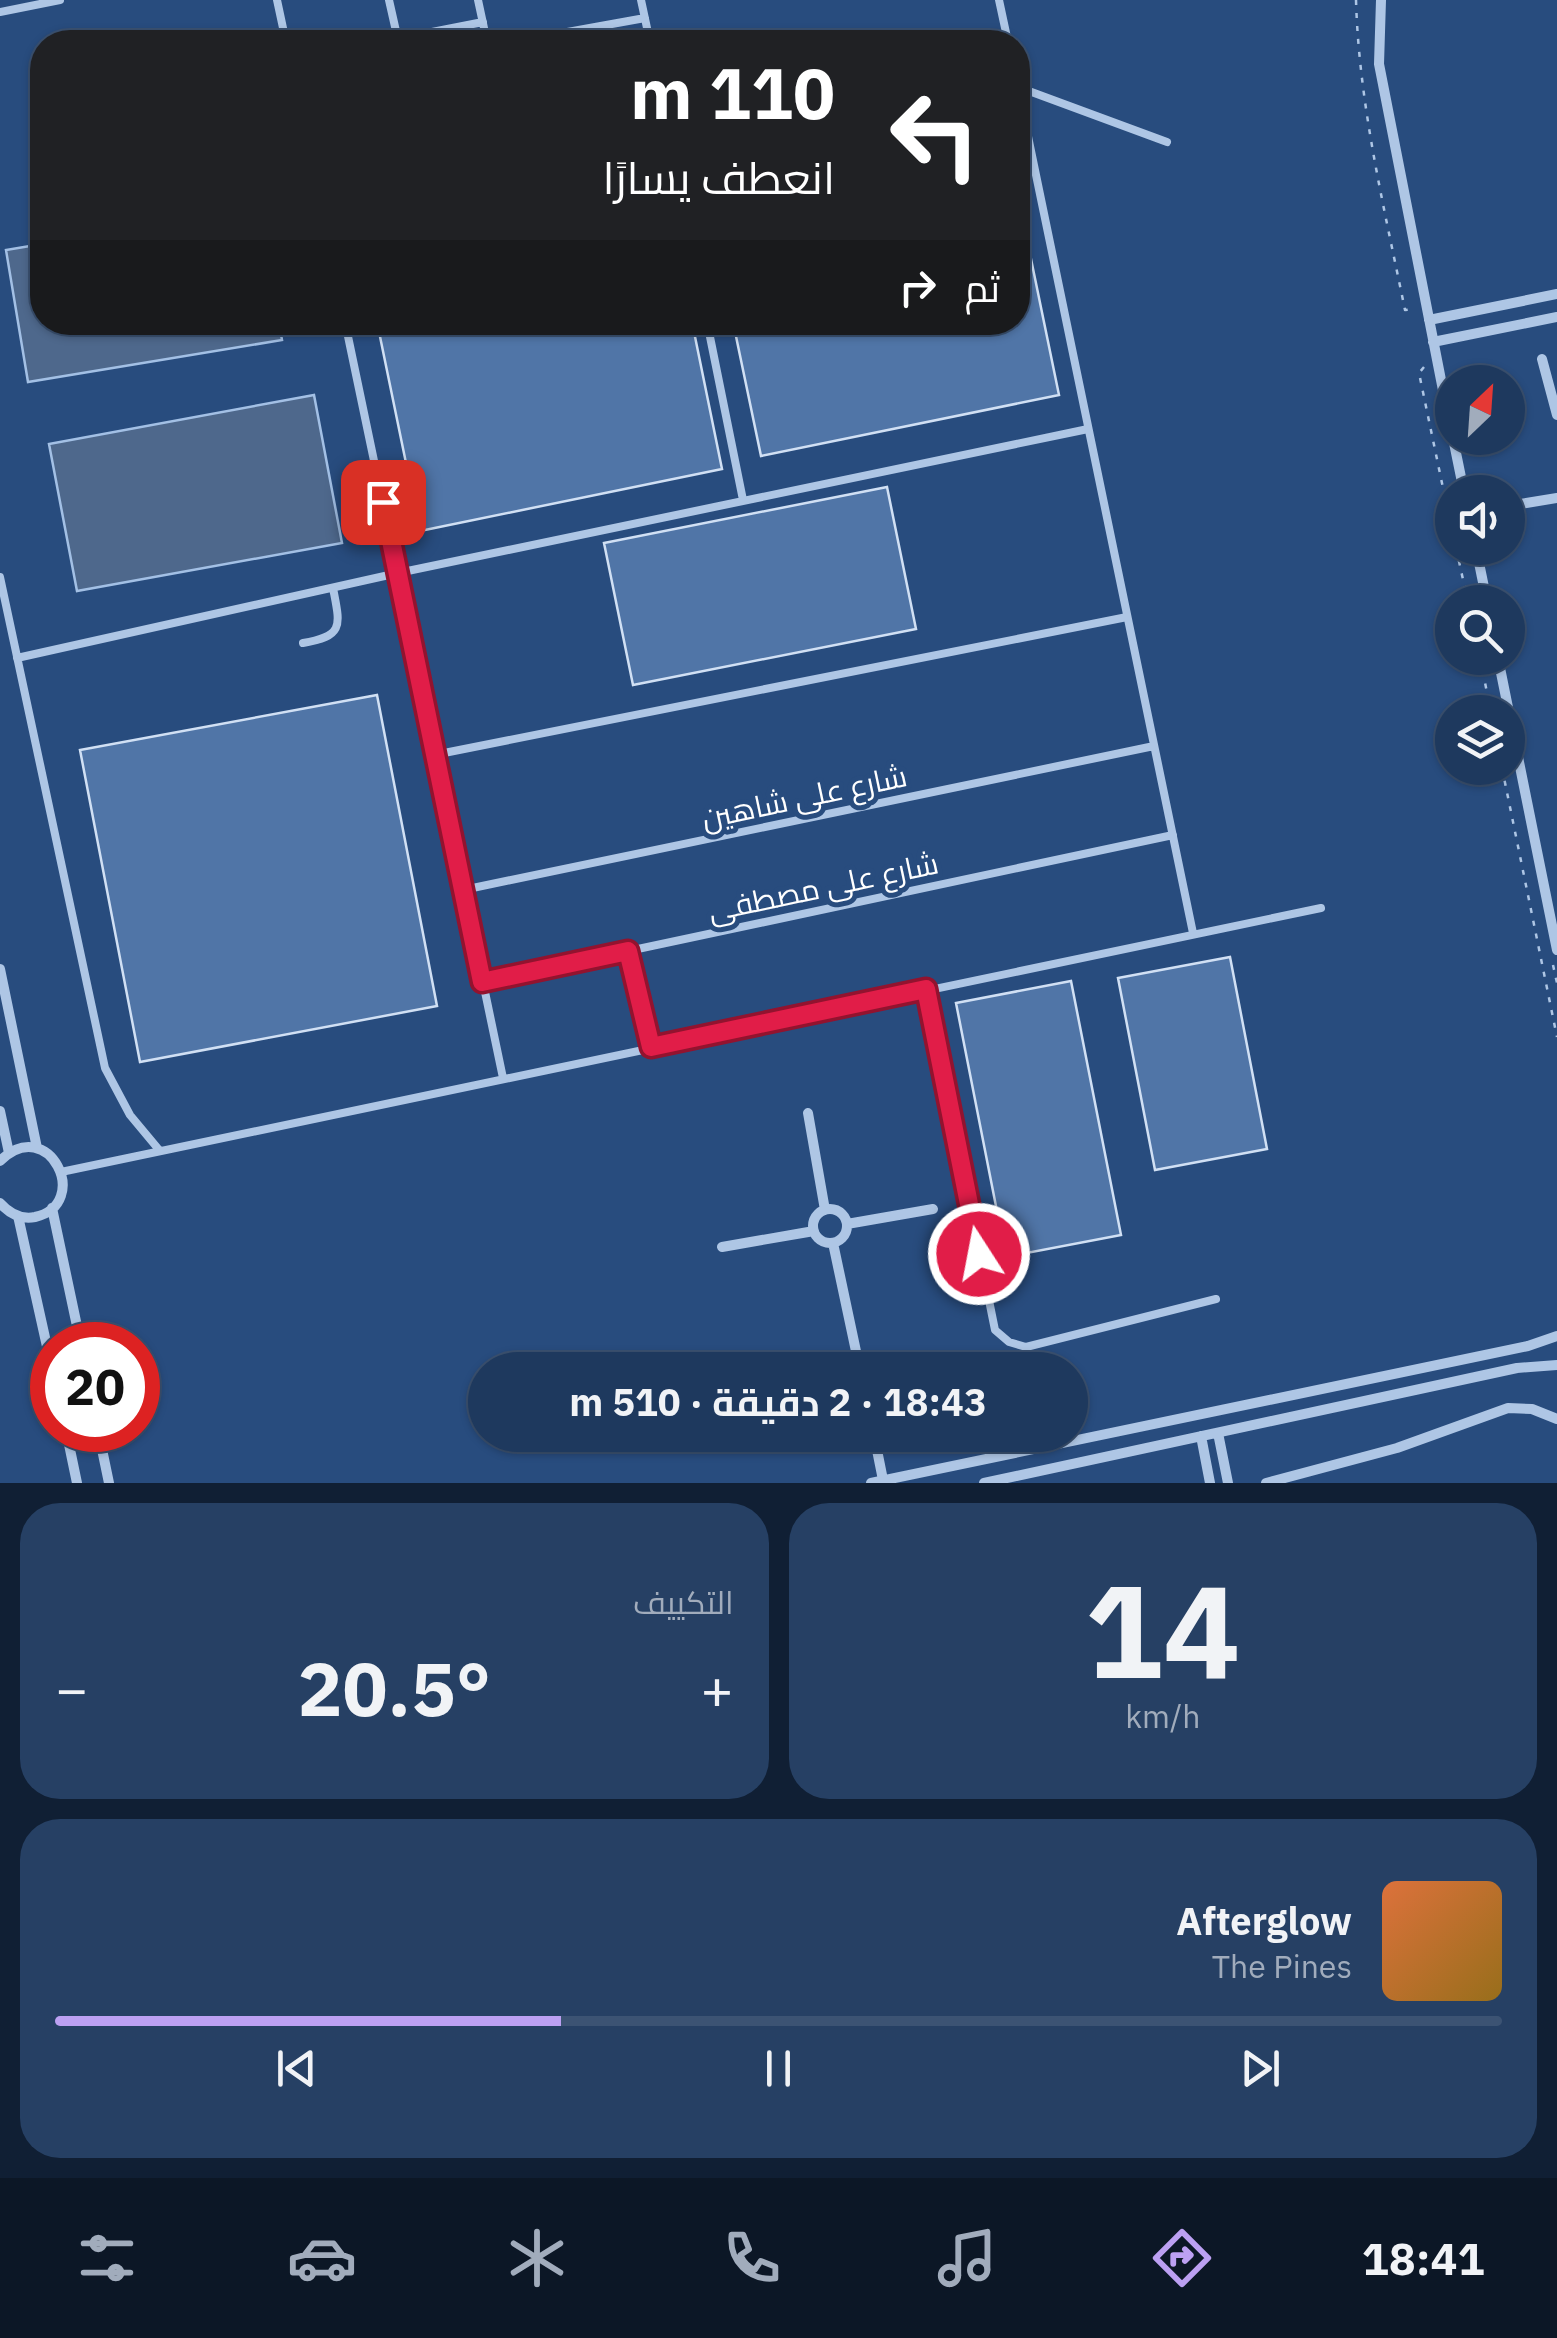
<!DOCTYPE html>
<html lang="ar">
<head>
<meta charset="utf-8">
<style>
  body { margin:0; font-family:"IBM Plex Sans",Cairo,sans-serif; background:#264064; color:#f1f3f6; direction:rtl; height:100vh; display:flex; flex-direction:column; font-size:38px; white-space:nowrap }
  * { box-sizing:border-box; margin:0 }
  p { font-size:32px; color:#a1acbc }
  .icon { flex:none; width:55px; height:55px; fill:none; stroke:currentColor; stroke-width:2; stroke-linecap:round; stroke-linejoin:round }
  .map { position:relative; height:1483px; overflow:hidden; direction:ltr }
  .side { display:flex; flex-direction:column; gap:20px; padding:20px; background:#101f34; flex:1 }
  .side>* { flex:none }
  .banner { position:absolute; left:30px; top:30px; width:1000px; height:305px; border-radius:40px; box-shadow:0 2px 8px #0004,0 0 0 2px #3c5373; direction:rtl; background:#202124; color:#fff; overflow:hidden }
  .needle { width:65px; rotate:25deg }
  .tools { position:absolute; left:1435px; top:365px; display:grid; gap:20px }
  .tools a { display:grid; place-items:center; width:90px; height:90px; border-radius:50%; background:#1e395e; box-shadow:0 2px 8px #0004,0 0 0 2px #3c5373; font-size:50px }
  .speed { position:absolute; left:30px; top:1322px; display:flex; gap:20px; font-size:50px; font-weight:700; text-align:center }
  .speed>* { display:grid; place-content:center; width:130px; height:130px; border-radius:50%; background:#1e395e; box-shadow:0 2px 8px #0004,0 0 0 2px #3c5373; line-height:1 }
  .speed .limit { border:15px solid #d22; background:#fff; color:#111 }
  .pin { position:absolute; display:grid; place-items:center; width:85px; height:85px; color:#fff; margin:-42px; border-radius:20px; box-shadow:0 5px 15px #0006 }
  .me { position:absolute; width:110px; margin:-55px; rotate:349deg; stroke-linejoin:round; filter:drop-shadow(0 0 8px #0008) }
  .turn { display:flex; align-items:center; gap:35px; height:210px; padding:0 30px; font-size:45px }
  .turn .icon { width:130px; height:130px; stroke-width:2.5 }
  .turn b { display:block; font-size:70px; line-height:85px }
  .then { display:flex; align-items:center; height:95px; padding:0 30px; background:#0003; gap:20px; font-size:38px }
  .big { font-size:75px; font-weight:700; line-height:1.1 }
  .side .widget { flex:1; display:flex; flex-direction:column; justify-content:center; gap:15px; min-width:0; padding:0 35px; border-radius:40px; background:#264064 }
  .side .dial { align-items:center; gap:0 }
  .dial b { font-size:130px; line-height:1 }
  .song { display:flex; align-items:center; gap:30px }
  .cover { width:120px; height:120px; border-radius:15px; background:linear-gradient(135deg,hsl(20 70% 55%),hsl(40 70% 35%)) }
  .played { height:10px; border-radius:5px; background:linear-gradient(90deg,#bca0f2 35%,#3c5373 35%) }
  .keys { display:flex; justify-content:space-around; direction:ltr }
  .heat { display:flex; justify-content:space-between; align-items:center; font-size:55px; direction:ltr }
  .side .tiles { flex:1; display:grid; gap:20px; grid-template-columns:1fr 1fr }
  .widget:last-child { grid-column:span 2 }
  .trip { position:absolute; left:468px; top:1352px; width:620px; height:100px; border-radius:50px; background:#1e395e; box-shadow:0 2px 8px #0004,0 0 0 2px #3c5373; font-weight:700; line-height:100px; text-align:center; direction:rtl }
  .dock { display:flex; height:160px; justify-content:space-around; align-items:center; background:#0c1726; color:#a1acbc }
  .dock .icon { width:70px; height:70px }
  .dock .active { color:#bca0f2 }
  .dock b { font-size:45px; color:#f1f3f6 }
  .map>svg:first-child { display:block }
  .water { fill:#4e688c; stroke:#a3c0e5; stroke-width:2.5 }
  .building { fill:#5075a7; stroke:#d1e0f4; stroke-width:2.5 }
  .lines { fill:none; stroke-linecap:round; stroke-linejoin:round }
  .path { stroke:#aec6e5; stroke-width:2.5; stroke-dasharray:5 8; stroke-linecap:butt }
  .lane { stroke:#aec6e5; stroke-width:8 }
  .street { stroke:#aec6e5; stroke-width:10 }
  .route-casing { stroke:#92132f; stroke-width:25 }
  .route { stroke:#e11d48; stroke-width:18 }
  .labels { text-anchor:middle; dominant-baseline:central; stroke-width:10; stroke-linejoin:round; paint-order:stroke }
  .street-label { font-size:30px; fill:#fff; stroke:#284c7e }
</style>
</head>
<body>
<div class="map">
<svg width="1557" height="1483" viewBox="0 0 1557 1483">
  <rect width="100%" height="100%" fill="#284c7e"/>
  <path class="water" d="M42,244V322L279,323L282,340L28,382L6,250Z
    M314,395L342,543L77,591L49,444Z"/>
  <path class="building" d="M1024,225L1059,395L761,456L733,322H1018V226Z
    M377,322H692L722,469L420,531Z
    M887,487L916,629L633,685L604,543Z
    M377,695L437,1006L140,1062L80,750Z
    M1230,957L1267,1149L1155,1170L1118,978Z
    M1071,981L1121,1235L1006,1257L956,1003Z"/>
  <g class="lines">
    <path class="path" d="M1356,0C1359,105 1384,207 1405,310L1413,309
      M1424,367L1419,373L1452,531
      M1456,548L1468,602
      M1480,658L1491,712
      M1502,768L1557,1037
      M1553,965L1557,983"/>
    <path class="lane" d="M277,0L286,42
      M389,0L398,40
      M478,0L487,42
      M641,0L650,42
      M999,0L1008,42
      M0,12L60,0
      M381,42L483,22
      M512,42L645,18
      M756,42L805,36
      M1018,87L1167,142
      M1018,88L1193,933
      M345,322L503,1078
      M707,322L743,500
      M0,577L105,1068L130,1115L160,1151
      M303,643C345,636 340,625 333,588
      M17,658L398,573L1088,429
      M434,755L1127,617
      M463,890L1154,746
      M628,951L651,1047
      M483,982L1173,835
      M926,989L995,1330L1009,1342L1026,1347L1216,1299
      M61,1172L1321,908"/>
    <path class="street" d="M1381,0L1379,64L1452,436
      M1429,320L1557,294
      M1433,342L1557,317
      M1542,359L1557,415
      M1453,438L1464,492
      M1508,506L1557,498
      M1476,548L1487,602
      M1498,658L1557,950
      M0,969L37,1148
      M0,1111L9,1153
      M808,1113L825,1210
      M0,1161C49,1113 93,1204 35,1217C20,1220 9,1213 0,1203
      M52,1208L81,1345
      M813 1226a17 17 0 1 1 34 0a17 17 0 1 1-34 0Z
      M18,1216L52,1369
      M847,1224L933,1209
      M833,1243L860,1370
      M722,1247L814,1231
      M66,1430L77,1483
      M98,1430L109,1483
      M1218,1433L1228,1483
      M874,1435L883,1480
      M1201,1436L1210,1483
      M871,1483L1528,1346L1557,1336
      M984,1483L1517,1368L1557,1365
      M1266,1483L1397,1448L1508,1408L1532,1409L1557,1419"/>
  </g>
  <g class="lines">
    <defs>
      <path id="route" d="M383,502L482,982L628,951L651,1047L926,989L979,1254"/>
    </defs>
    <use href="#route" class="route-casing"/>
    <use href="#route" class="route"/>
  </g>
  <g class="labels">
    <g class="street-label">
      <text transform="translate(804 796) rotate(-12)">شارع على شاهين</text>
      <text transform="translate(823 886) rotate(-12)">شارع على مصطفى</text>
    </g>
  </g>
</svg>
<div class="tools">
<a><svg class="needle" viewBox="-14 -14 28 28"><path d="M0-13l5 13h-10z" fill="#e53935"/><path d="M0 13l5-13h-10z" fill="#a1acbc"/></svg></a>
<a><svg class="icon" aria-label="sound" viewBox="0 0 24 24"><path d="M4 9h4l5-4v14l-5-4H4zM17 9q2 3 0 6"/></svg></a>
<a><svg class="icon" aria-label="search" viewBox="0 0 24 24"><circle cx="10" cy="10" r="6"/><path d="M15 15l6 6"/></svg></a>
<a><svg class="icon" aria-label="layers" viewBox="0 0 24 24"><path d="M12 4l9 5-9 5-9-5zM3 14l9 5 9-5"/></svg></a>
</div>
<div class="speed"><div class="limit">20</div></div>
<div class="pin" style="left:383px;top:502px;background:#d93025"><svg class="icon" aria-label="arrive" viewBox="0 0 24 24"><path d="M6 21V4h12l-3 4 3 4H6"/></svg></div>
<svg class="me" style="left:979px;top:1254px" viewBox="-20 -20 40 40"><circle r="17" fill="#e11d48" stroke="#fff" stroke-width="3"/><path d="M0-11L8 9 0 5-8 9z" fill="#fff"/></svg>
<div class="trip">18:43 · 2 دقيقة · 510 m</div>
<div class="banner">
<div class="turn"><svg class="icon" aria-label="left" viewBox="0 0 24 24"><path d="M17 20v-9H6M10 6l-5 5 5 5"/></svg><div><b>110 m</b>انعطف يسارًا</div></div>
<div class="then">ثم<svg class="icon" aria-label="right" viewBox="0 0 24 24"><path d="M7 20v-9h11M14 6l5 5-5 5"/></svg></div>
</div>
</div>
<section class="side">
<div class="tiles">
<div class="widget dial"><b>14</b><p>km/h</p></div>
<div class="widget"><p>التكييف</p>
<div class="heat"><a>−</a><b class="big">20.5°</b><a>+</a></div>
</div>
<div class="widget">
<div class="song"><i class="cover"></i><div><b>Afterglow</b><p>The Pines</p></div></div>
<div class="played"></div>
<div class="keys"><svg class="icon" aria-label="previous" viewBox="0 0 24 24"><path d="M18 5L8 12l10 7zM5 5v14"/></svg><svg class="icon" aria-label="pause" viewBox="0 0 24 24"><path d="M8 5v14M16 5v14"/></svg><svg class="icon" aria-label="next" viewBox="0 0 24 24"><path d="M6 5l10 7-10 7zM19 5v14"/></svg></div>
</div>
</div>
</section>
<nav class="dock">
<b>18:41</b>
<svg class="icon active" aria-label="directions" viewBox="0 0 24 24"><path d="M12 3l9 9-9 9-9-9zM9 14v-3h6M13 9l2 2-2 2"/></svg>
<svg class="icon" aria-label="music" viewBox="0 0 24 24"><path d="M9 18V5l10-2v13"/><circle cx="6" cy="18" r="3"/><circle cx="16" cy="16" r="3"/></svg>
<svg class="icon" aria-label="phone" viewBox="0 0 24 24"><path d="M5 4h4l2 5-3 2q2 4 5 5l2-3 5 2v4C11 20 4 13 5 4z"/></svg>
<svg class="icon" aria-label="climate" viewBox="0 0 24 24"><path d="M12 3v18M4 7l16 10M4 17L20 7"/></svg>
<svg class="icon" aria-label="car" viewBox="0 0 24 24"><path d="M5 17H2v-5l4-1 3-4h7l3 4 3 1v5h-3M9 17h6M6 11h13"/><circle cx="7" cy="17" r="2"/><circle cx="17" cy="17" r="2"/></svg>
<svg class="icon" aria-label="filters" viewBox="0 0 24 24"><path d="M4 7h16M4 17h16"/><circle cx="9" cy="7" r="2"/><circle cx="15" cy="17" r="2"/></svg>
</nav>
</body>
</html>
